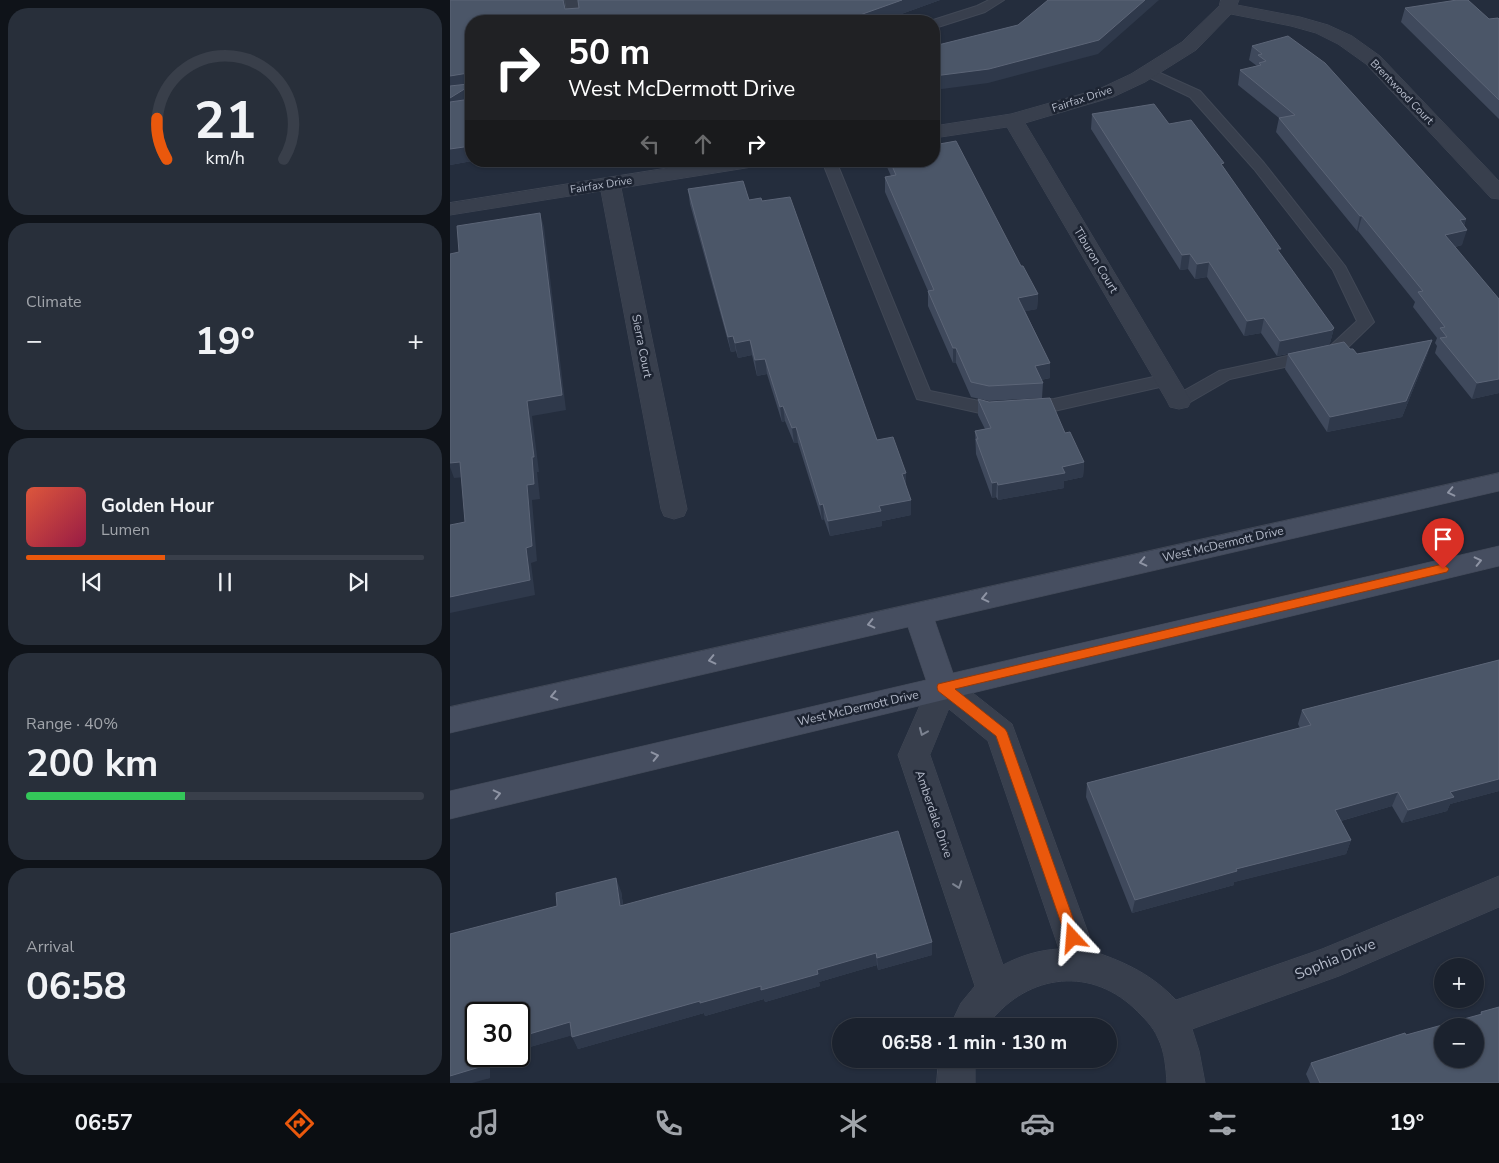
<!DOCTYPE html>
<html lang="en">
<head>
<meta charset="utf-8">
<style>
  body { margin:0; font-family:"Nunito Sans",sans-serif; background:#282f3a; color:#f1f3f6; height:100vh; display:flex; flex-direction:column; font-size:19px; white-space:nowrap }
  * { box-sizing:border-box; margin:0 }
  p { font-size:16px; color:#a0a4aa }
  .icon { flex:none; width:28px; height:28px; fill:none; stroke:currentColor; stroke-width:2; stroke-linecap:round; stroke-linejoin:round }
  .map { position:relative; flex:1; overflow:hidden }
  .drawer { display:flex; flex-direction:column; gap:8px; padding:8px; background:#0f1319; width:450px }
  .drawer>* { flex:none }
  .banner { position:absolute; left:15px; top:15px; width:475px; height:152px; border-radius:20px; box-shadow:0 1px 4px #0004,0 0 0 1px #393f4a; background:#202124; color:#fff; overflow:hidden }
  .controls { position:absolute; left:984px; top:958px; display:grid; gap:10px }
  .controls a { display:grid; place-items:center; width:50px; height:50px; border-radius:50%; background:#1b222e; box-shadow:0 1px 4px #0004,0 0 0 1px #393f4a; font-size:25px }
  .speed { position:absolute; left:15px; top:1002px; display:flex; gap:10px; font-size:25px; font-weight:700; text-align:center }
  .speed>* { display:grid; place-content:center; width:65px; height:65px; border-radius:50%; background:#1b222e; box-shadow:0 1px 4px #0004,0 0 0 1px #393f4a; line-height:1 }
  .speed .limit { border:2px solid #111; border-radius:8px; background:#fff; color:#111 }
  .pin { position:absolute; display:grid; place-items:center; width:42px; height:42px; color:#fff; margin:-51px -21px; border-radius:50% 50% 50% 0; rotate:-45deg; box-shadow:0 0 5px #0007 }
  .pin .icon { rotate:45deg }
  .me { position:absolute; width:55px; margin:-28px; rotate:341deg; stroke-linejoin:round; filter:drop-shadow(0 0 4px #0008) }
  .turn { display:flex; align-items:center; gap:18px; height:105px; padding:0 20px; font-size:22px }
  .turn .icon { width:65px; height:65px; stroke-width:2.5 }
  .turn b { display:block; font-size:35px; line-height:42px }
  .lanes { display:flex; align-items:center; height:48px; padding:0 20px; background:#0003; justify-content:center; gap:25px; direction:ltr }
  .lanes .off { opacity:.35 }
  .big { font-size:38px; font-weight:700; line-height:1.1 }
  .drawer .tile { flex:1; display:flex; flex-direction:column; justify-content:center; gap:8px; min-width:0; padding:0 18px; border-radius:20px; background:#282f3a }
  .drawer .dial { align-items:center; gap:0 }
  .dial svg { height:130px; overflow:visible; fill:none; stroke:#393f4a; stroke-width:7; stroke-linecap:round; text-anchor:middle }
  .dial text { fill:#f1f3f6; stroke:none }
  .song { display:flex; align-items:center; gap:15px }
  .cover { width:60px; height:60px; border-radius:8px; background:linear-gradient(135deg,hsl(10 70% 55%),hsl(340 70% 35%)) }
  .played { height:5px; border-radius:2px; background:linear-gradient(90deg,#ea580c 35%,#393f4a 35%) }
  .keys { display:flex; justify-content:space-around; direction:ltr }
  .heat { display:flex; justify-content:space-between; align-items:center; font-size:28px; direction:ltr }
  .charge { height:8px; border-radius:4px; background:linear-gradient(90deg,#34c759 40%,#393f4a 0) }
  .trip { position:absolute; left:382px; top:1018px; width:285px; height:50px; border-radius:25px; background:#1b222e; box-shadow:0 1px 4px #0004,0 0 0 1px #393f4a; font-weight:700; line-height:50px; text-align:center }
  .tab-bar { display:flex; height:80px; justify-content:space-around; align-items:center; background:#0b0e12; color:#a0a4aa }
  .tab-bar .icon { width:35px; height:35px }
  .tab-bar .current { color:#ea580c }
  .tab-bar b { font-size:22px; color:#f1f3f6 }
  main { display:flex; flex:1; min-height:0 }
  .map>svg:first-child { display:block }
  .lines { fill:none; stroke-linecap:round; stroke-linejoin:round }
  .service-casing { stroke:#414856; stroke-width:2 }
  .minor-casing { stroke:#414856; stroke-width:1 }
  .secondary-casing { stroke:#414856; stroke-width:1 }
  .service { fill:#383f4d; fill-rule:evenodd }
  .minor { fill:#383f4d; fill-rule:evenodd }
  .secondary { fill:#464e60; fill-rule:evenodd }
  .wall { fill:#3f495c }
  .shaded-wall { fill:#2f394b }
  .building { fill:#4b5668; stroke:#5c6577; fill-rule:evenodd }
  .oneway { stroke:#8e94a4 }
  .oneway2 { stroke:#7c8391 }
  .route { fill:#ea580c; stroke:#983908 }
  .labels { text-anchor:middle; dominant-baseline:central; stroke-width:5; stroke-linejoin:round; paint-order:stroke }
  .far-street-label { font-size:11px; fill:#b4bac9; stroke:#1d2432 }
  .street-label { font-size:12px; fill:#b4bac9; stroke:#1d2432 }
  .near-street-label { font-size:15px; fill:#b4bac9; stroke:#1d2432 }
</style>
</head>
<body>
<main>
<section class="drawer">
<div class="tile dial"><svg viewBox="0 0 100 80">
<path d="M14 69A42 42 0 1 1 86 69"/>
<path d="M14 69A42 42 0 0 1 8 44" stroke="#ea580c"/>
<text x="50" y="56" font-size="32" font-weight="700">21</text>
<text x="50" y="72" font-size="11">km/h</text>
</svg></div>
<div class="tile"><p>Climate</p>
<div class="heat"><a>−</a><b class="big">19°</b><a>+</a></div>
</div>
<div class="tile">
<div class="song"><i class="cover"></i><div><b>Golden Hour</b><p>Lumen</p></div></div>
<div class="played"></div>
<div class="keys"><svg class="icon" aria-label="previous" viewBox="0 0 24 24"><path d="M18 5L8 12l10 7zM5 5v14"/></svg><svg class="icon" aria-label="pause" viewBox="0 0 24 24"><path d="M8 5v14M16 5v14"/></svg><svg class="icon" aria-label="next" viewBox="0 0 24 24"><path d="M6 5l10 7-10 7zM19 5v14"/></svg></div>
</div>
<div class="tile"><p>Range · 40%</p><b class="big">200 km</b><div class="charge"></div></div>
<div class="tile"><p>Arrival</p><b class="big">06:58</b></div>
</section>
<div class="map">
<svg width="1049" height="1083" viewBox="0 0 1049 1083">
  <rect width="100%" height="100%" fill="#242d3d"/>
  <g class="lines">
    <defs>
      <path id="service" d="M115,0H127L131,21H119Z
        M539,0H554L535,12L488,27L484,28V21H480L527,6Z
        M699,68L750,91L814,163L895,266L924,322L890,355L780,379L735,405L729,407L723,405L720,401L723,397L769,371L879,347L907,321L883,270L804,169L740,97L694,75L692,72L694,69Z
        M372,161H386L480,391L539,403L604,399L717,374L723,376L725,380L723,384L604,411L539,415L467,399Z"/>
      <path id="minor" d="M771,0H789L787,5L850,17L878,25L902,36L930,56L1049,181V199L1041,198L916,64L888,44L866,33L841,26L781,14L746,50L695,82L663,97L575,123L741,401L738,407L729,409L720,407L717,401L557,127L484,138V126L561,114L649,89L681,74L732,42L769,6Z
        M261,161H312L309,165L302,167L171,188L237,509L234,516L224,519L214,516L211,509L151,191L0,215V203Z
        M493,675L504,678L562,724L645,952C677,963 702,975 726,1000L872,949L1049,876V907L889,976L742,1029L749,1051L755,1083H717C716,1068 715,1052 708,1038C703,1026 693,1017 684,1008C637,964 573,976 537,1026H500L511,1003L525,986L448,755L482,678ZM499,709L538,741L609,949C589,950 570,956 553,965L480,755Z
        M489,1059H525V1083H487Z"/>
      <path id="secondary" d="M1049,473V491L485,621L503,673L1049,546V566L0,819V791L476,680L458,627L0,733V707Z"/>
    </defs>
    <use href="#service" class="service-casing"/>
    <use href="#minor" class="minor-casing"/>
    <use href="#secondary" class="secondary-casing"/>
    <use href="#service" class="service"/>
    <use href="#minor" class="minor"/>
    <use href="#secondary" class="secondary"/>
  </g>
  <path class="wall" d="M0,0H114L115,9L129,8L128,0H490L432,21H21L22,161L0,165Z
    M955,8L1039,19H1049V119L951,22Z
    M802,46L1016,219L1014,226L1012,245L1005,247L1049,393L1022,399L985,353L987,346L985,343L987,338L963,307L965,302L908,231H907L826,132L829,118L788,85L790,70L807,66L799,60Z
    M642,114L719,124L773,166L830,254L884,328L880,343L878,345L900,349L907,354L982,340L977,355L952,417L877,432L835,369L838,354L827,356L811,333L794,336L757,277L745,279L738,269L730,270L641,129Z
    M437,161H484L571,266L588,294L587,309L575,311L600,363V378L591,380L593,383L592,398L539,401L521,397L506,363H503L478,306V291L435,192V177L441,176L437,167Z
    M238,189L299,200L427,440L456,487L461,515L432,521V526L380,536L374,519L372,520L348,443H344L335,421L332,422L317,374L307,376L302,355L288,358L286,351L281,352L240,204Z
    M528,399L615,433L634,462L633,477L614,481V488L548,500L546,497L542,498L526,454L525,431L535,429L528,415Z
    M1049,660V791L1000,804L997,811L952,823L942,806L891,821L901,840L896,854L784,882V885L682,913L636,797L637,783L850,728L848,724L852,710Z
    M171,891L173,905L482,942V955L428,970L427,965L369,982L370,986L315,1002L314,999L255,1016L254,1013L128,1049L122,1035L69,1050V1014L40,1059V1078L0,1083Z
    M1049,1007V1083H860L856,1074L861,1063L956,1035L1030,1015L1031,1012Z"/>
  <path class="shaded-wall" d="M452,0H490L432,21H393Z
    M695,0H709L648,54L538,83L484,90V76Z
    M130,17L131,21H123Z
    M18,73L21,84V102L0,115V76Z
    M21,146V161H22L0,165V149Z
    M90,213L94,227L116,410L82,416L89,472H87L90,499L82,500L87,561L81,563L85,595L0,613V597L76,548L77,485L82,457L77,401Z
    M910,216H912L908,231H907Z
    M1016,219L1012,231L1017,230L1012,245L990,250L995,235L1010,220Z
    M740,254L738,269L730,270L732,255Z
    M759,262L757,277L745,279L747,264Z
    M588,294L587,309L567,313L568,298Z
    M814,318L811,333L794,336L797,321Z
    M884,328L880,343L878,345L827,356L830,341Z
    M283,336L286,351L281,352L278,337Z
    M300,340L302,355L288,358L285,343Z
    M982,340L977,355L952,417L877,432L880,417Z
    M503,348H506V363H503Z
    M315,359L317,374L307,376L305,360Z
    M600,363V378L585,381V366Z
    M1049,379V393L1022,399L1027,383Z
    M333,406L335,421L332,422L330,407Z
    M346,427L348,443H344L342,428Z
    M10,462L16,477L4,478L0,467V463Z
    M634,462L633,477L614,481V488L548,500V485L612,467Z
    M456,473V488L452,474Z
    M547,482L546,497L542,498V483Z
    M461,500V515L432,521V526L380,536L378,521L429,506Z
    M373,504L374,519L372,520L370,505Z
    M1049,779V791L1000,804L997,811L952,823L958,810L1000,792Z
    M948,792L942,806L880,824L885,810Z
    M901,840L896,854L784,882V885L682,913L685,900L786,869Z
    M166,878L171,891L175,919L170,906Z
    M482,942V955L428,970L427,958Z
    M426,953L427,965L369,982L370,986L315,1002L314,999L255,1016L254,1013L128,1049L122,1037L250,1001Z
    M120,1022L127,1034L69,1050V1037Z
    M32,1056H48L40,1059V1078L22,1083H0V1076Z"/>
  <path class="building" d="M0,0H113L115,9L129,8L128,0H452L393,21H175V20L166,21H143L130,17L123,21H21V85L0,98V86L18,84V73L0,76Z
    M598,0H695L649,40L539,69L484,76V46L568,25Z
    M1007,0H1018L1039,19L1048,18L1049,19V100L955,8Z
    M838,36L875,63L1016,219L1010,220L1017,230L995,235L1049,299V379L1027,383L990,338L997,337L990,328L995,327L968,292L973,291L912,216H910L829,118L845,115L790,70L811,65L809,63L816,61L808,55L812,54L802,46Z
    M21,99V146L0,149V102Z
    M704,104L719,124L741,120L774,163L771,164L831,249H827L884,328L882,330L830,341L814,318L797,321L759,262L747,264L740,254L732,255L642,114Z
    M506,141L571,266H573L588,294L568,298L600,363L585,366L593,383L539,386L521,382L506,348H503L478,291L484,290L435,177L446,175L440,161H484V145Z
    M293,181L299,200L311,198L312,201L340,197L427,440L443,437L456,473L452,474L461,500L429,506L431,511L378,521L373,504L370,505L346,427L342,428L333,406L330,407L315,359L305,360L300,340L285,343L283,336L278,337L238,189Z
    M90,213L112,395L77,401L84,457H82L84,484L77,485L82,546L76,548L80,580L0,597V525L15,522L10,462L0,463V254L9,252L7,226Z
    M982,340L956,401L880,417L838,354L894,342L900,349H903L907,354Z
    M600,398L615,433L620,432L634,462L612,467L615,473L548,485L547,482L542,483L526,439H528L525,431L541,428L528,399L539,402Z
    M1049,660V779L1000,792L1004,797L958,810L948,792L885,810L901,840L786,869L787,871L685,900L637,783L861,725L852,710Z
    M448,831L482,942L427,958L426,953L367,970L368,974L311,990V986L250,1003V1001L122,1037L120,1022L69,1037V1014H26V1056H32L33,1066L0,1076V934L107,906L106,893L166,878L170,906Z
    M1049,1007V1083H870L861,1063L955,1033L956,1035L1032,1014L1031,1012ZM992,1026H1025V1059H992Z"/>
  <defs><path id="oneway-chevron" d="M-2-3.5L2.5 0L-2 3.5" fill="none" stroke-width="1.6" stroke-linecap="round" stroke-linejoin="round" transform="scale(1.25)"/></defs>
  <g class="oneway">
    <use href="#oneway-chevron" transform="translate(1001 492) rotate(167)"/>
    <use href="#oneway-chevron" transform="translate(1028 561) rotate(-13)"/>
    <use href="#oneway-chevron" transform="translate(693 562) rotate(167)"/>
    <use href="#oneway-chevron" transform="translate(535 598) rotate(167)"/>
    <use href="#oneway-chevron" transform="translate(421 624) rotate(167)"/>
    <use href="#oneway-chevron" transform="translate(262 660) rotate(167)"/>
    <use href="#oneway-chevron" transform="translate(104 696) rotate(167)"/>
    <use href="#oneway-chevron" transform="translate(205 756) rotate(-13)"/>
    <use href="#oneway-chevron" transform="translate(47 794) rotate(-13)"/>
  </g>
  <g class="oneway2">
    <use href="#oneway-chevron" transform="translate(473 732) rotate(113)"/>
    <use href="#oneway-chevron" transform="translate(508 885) rotate(71)"/>
  </g>
  <path class="route" d="M993,564L999,569L997,572L505,689L555,729L557,732L630,938L628,943L623,945L618,943L546,736L488,691L487,687L488,684Z"/>
  <g class="labels">
    <g class="far-street-label">
      <text transform="translate(952 92) rotate(46)">Brentwood Court</text>
      <text transform="translate(632 99) rotate(-18)">Fairfax Drive</text>
      <text transform="translate(151 185) rotate(-9)">Fairfax Drive</text>
    </g>
    <g class="street-label">
      <text transform="translate(646 260) rotate(59)">Tiburon Court</text>
      <text transform="translate(192 346) rotate(79)">Sierra Court</text>
      <text transform="translate(773 544) rotate(-13)">West McDermott Drive</text>
      <text transform="translate(408 708) rotate(-13)">West McDermott Drive</text>
      <text transform="translate(484 814) rotate(71)">Amberdale Drive</text>
    </g>
    <g class="near-street-label">
      <text transform="translate(885 959) rotate(-22)">Sophia Drive</text>
    </g>
  </g>
</svg>
<div class="controls">
<a>+</a>
<a>−</a>
</div>
<div class="speed"><div class="limit">30</div></div>
<div class="pin" style="left:993px;top:569px;background:#d93025"><svg class="icon" aria-label="arrive" viewBox="0 0 24 24"><path d="M6 21V4h12l-3 4 3 4H6"/></svg></div>
<svg class="me" style="left:623px;top:938px" viewBox="-20 -20 40 40"><path d="M0-17L14 15 0 8-14 15z" fill="#ea580c" stroke="#fff" stroke-width="4"/></svg>
<div class="trip">06:58 · 1 min · 130 m</div>
<div class="banner">
<div class="turn"><svg class="icon" aria-label="right" viewBox="0 0 24 24"><path d="M7 20v-9h11M14 6l5 5-5 5"/></svg><div><b>50 m</b>West McDermott Drive</div></div>
<div class="lanes"><svg class="icon off" aria-label="left" viewBox="0 0 24 24"><path d="M17 20v-9H6M10 6l-5 5 5 5"/></svg><svg class="icon off" aria-label="ahead" viewBox="0 0 24 24"><path d="M12 20V5M6 11l6-6 6 6"/></svg><svg class="icon" aria-label="right" viewBox="0 0 24 24"><path d="M7 20v-9h11M14 6l5 5-5 5"/></svg></div>
</div>
</div>
</main>
<nav class="tab-bar">
<b>06:57</b>
<svg class="icon current" aria-label="directions" viewBox="0 0 24 24"><path d="M12 3l9 9-9 9-9-9zM9 14v-3h6M13 9l2 2-2 2"/></svg>
<svg class="icon" aria-label="music" viewBox="0 0 24 24"><path d="M9 18V5l10-2v13"/><circle cx="6" cy="18" r="3"/><circle cx="16" cy="16" r="3"/></svg>
<svg class="icon" aria-label="phone" viewBox="0 0 24 24"><path d="M5 4h4l2 5-3 2q2 4 5 5l2-3 5 2v4C11 20 4 13 5 4z"/></svg>
<svg class="icon" aria-label="climate" viewBox="0 0 24 24"><path d="M12 3v18M4 7l16 10M4 17L20 7"/></svg>
<svg class="icon" aria-label="car" viewBox="0 0 24 24"><path d="M5 17H2v-5l4-1 3-4h7l3 4 3 1v5h-3M9 17h6M6 11h13"/><circle cx="7" cy="17" r="2"/><circle cx="17" cy="17" r="2"/></svg>
<svg class="icon" aria-label="filters" viewBox="0 0 24 24"><path d="M4 7h16M4 17h16"/><circle cx="9" cy="7" r="2"/><circle cx="15" cy="17" r="2"/></svg>
<b>19°</b>
</nav>
</body>
</html>
